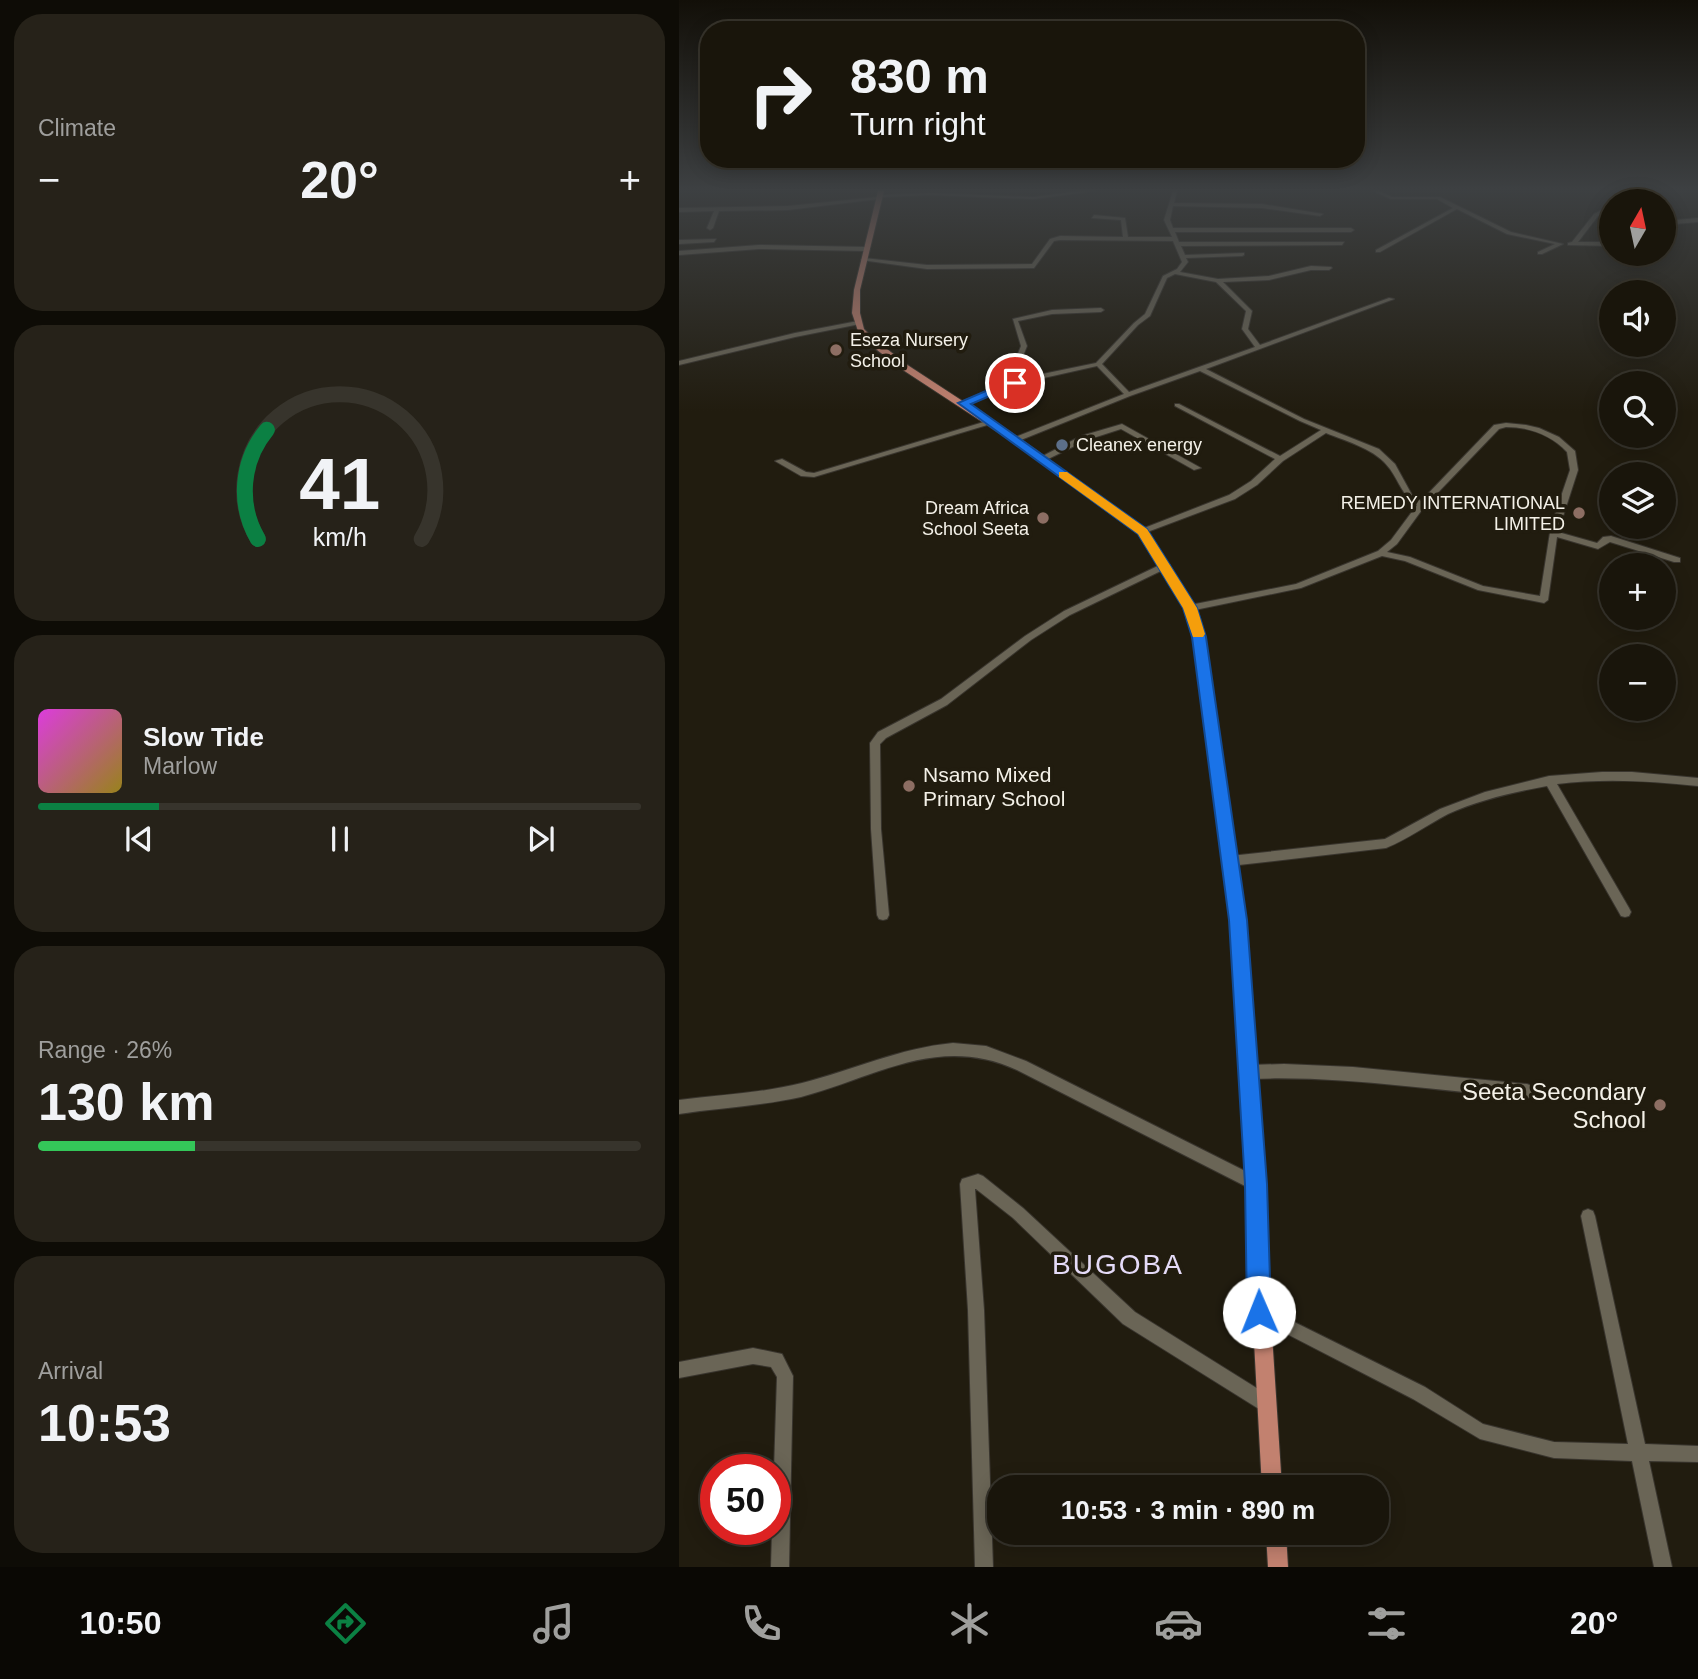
<!DOCTYPE html>
<html lang="en">
<head>
<meta charset="utf-8">
<style>
  body { margin:0; font-family:Helvetica,sans-serif; background:#262219; color:#f1f3f6; height:100vh; display:flex; flex-direction:column; font-size:26px; white-space:nowrap }
  * { box-sizing:border-box; margin:0 }
  p { font-size:23px; color:#9f9f9d }
  .icon { flex:none; width:38px; height:38px; fill:none; stroke:currentColor; stroke-width:2; stroke-linecap:round; stroke-linejoin:round }
  .map { position:relative; flex:1; overflow:hidden }
  .details { display:flex; flex-direction:column; gap:14px; padding:14px; background:#0e0c06; width:679px }
  .details>* { flex:none }
  .guide { position:absolute; left:21px; top:21px; width:665px; height:147px; border-radius:28px; box-shadow:0 4px 18px #0003,0 0 0 2px #37342c; background:#19150b; color:#f1f3f6; overflow:hidden }
  .needle { width:46px; rotate:9deg }
  .buttons { position:absolute; left:920px; top:189px; display:grid; gap:14px }
  .buttons a { display:grid; place-items:center; width:77px; height:77px; border-radius:50%; background:#19150b; box-shadow:0 4px 18px #0003,0 0 0 2px #37342c; font-size:35px }
  .speed { position:absolute; left:21px; top:1454px; display:flex; gap:14px; font-size:35px; font-weight:700; text-align:center }
  .speed>* { display:grid; place-content:center; width:91px; height:91px; border-radius:50%; background:#19150b; box-shadow:0 4px 18px #0003,0 0 0 2px #37342c; line-height:1 }
  .speed .limit { border:10px solid #d22; background:#fff; color:#111 }
  .pin { position:absolute; display:grid; place-items:center; width:60px; height:60px; color:#fff; margin:-30px; border:4px solid #fff; border-radius:50%; box-shadow:0 2px 7px #0007 }
  .me { position:absolute; width:77px; margin:-38px; rotate:359deg; stroke-linejoin:round; filter:drop-shadow(0 0 5px #0008) }
  .turn { display:flex; align-items:center; gap:24px; height:147px; padding:0 35px; font-size:32px }
  .turn .icon { width:91px; height:91px; stroke-width:2.5 }
  .turn b { display:block; font-size:49px; line-height:60px }
  .big { font-size:52px; font-weight:600; line-height:1.1 }
  .details .card { flex:1; display:flex; flex-direction:column; justify-content:center; gap:10px; min-width:0; padding:0 24px; border-radius:28px; background:#262219 }
  .details .dial { align-items:center; gap:0 }
  .dial svg { height:182px; overflow:visible; fill:none; stroke:#37342c; stroke-width:7; stroke-linecap:round; text-anchor:middle }
  .dial text { fill:#f1f3f6; stroke:none }
  .song { display:flex; align-items:center; gap:21px }
  .cover { width:84px; height:84px; border-radius:10px; background:linear-gradient(135deg,hsl(300 70% 55%),hsl(50 70% 35%)) }
  .played { height:7px; border-radius:4px; background:linear-gradient(90deg,#0b8043 20%,#37342c 20%) }
  .keys { display:flex; justify-content:space-around; direction:ltr }
  .heat { display:flex; justify-content:space-between; align-items:center; font-size:38px; direction:ltr }
  .charge { height:10px; border-radius:5px; background:linear-gradient(90deg,#34c759 26%,#37342c 0) }
  .trip { position:absolute; left:308px; top:1475px; width:402px; height:70px; border-radius:28px; background:#19150b; box-shadow:0 4px 18px #0003,0 0 0 2px #37342c; font-weight:600; line-height:70px; text-align:center }
  .menu { display:flex; height:112px; justify-content:space-around; align-items:center; background:#0a0804; color:#9f9f9d }
  .menu .icon { width:49px; height:49px }
  .menu .selected { color:#0b8043 }
  .menu b { font-size:32px; color:#f1f3f6 }
  main { display:flex; flex:1; min-height:0 }
  .map>svg:first-child { display:block }
  .lines { fill:none; stroke-linecap:round; stroke-linejoin:round }
  .minor-casing { stroke:#39352e; stroke-width:2 }
  .major-casing { stroke:#39352e; stroke-width:2 }
  .minor { fill:#6a6556; fill-rule:evenodd }
  .major { fill:#c2816f; fill-rule:evenodd }
  .route { fill:#1a73e8; stroke:#114b97; stroke-width:2 }
  .slow { fill:#f59e0b }
  .education-dot { fill:#8d6e63; stroke:#211c0f; stroke-width:2.5 }
  .service-dot { fill:#5c6f8a; stroke:#211c0f; stroke-width:2.5 }
  .labels { text-anchor:middle; dominant-baseline:central; stroke-width:7; stroke-linejoin:round; paint-order:stroke }
  .far-poi-label { font-size:18px; fill:#f4f1e8; stroke:#211c0f; text-anchor:start }
  .poi-label { font-size:21px; fill:#f4f1e8; stroke:#211c0f; text-anchor:start }
  .near-poi-label { font-size:24px; fill:#f4f1e8; stroke:#211c0f; text-anchor:end }
  .near-quarter-label { font-size:28px; letter-spacing:2px; fill:#e5dbf8; stroke:#211c0f }
</style>
</head>
<body>
<main>
<section class="details">
<div class="card"><p>Climate</p>
<div class="heat"><a>−</a><b class="big">20°</b><a>+</a></div>
</div>
<div class="card dial"><svg viewBox="0 0 100 80">
<path d="M14 69A42 42 0 1 1 86 69"/>
<path d="M14 69A42 42 0 0 1 18 21" stroke="#0b8043"/>
<text x="50" y="56" font-size="32" font-weight="700">41</text>
<text x="50" y="72" font-size="11">km/h</text>
</svg></div>
<div class="card">
<div class="song"><i class="cover"></i><div><b>Slow Tide</b><p>Marlow</p></div></div>
<div class="played"></div>
<div class="keys"><svg class="icon" aria-label="previous" viewBox="0 0 24 24"><path d="M18 5L8 12l10 7zM5 5v14"/></svg><svg class="icon" aria-label="pause" viewBox="0 0 24 24"><path d="M8 5v14M16 5v14"/></svg><svg class="icon" aria-label="next" viewBox="0 0 24 24"><path d="M6 5l10 7-10 7zM19 5v14"/></svg></div>
</div>
<div class="card"><p>Range · 26%</p><b class="big">130 km</b><div class="charge"></div></div>
<div class="card"><p>Arrival</p><b class="big">10:53</b></div>
</section>
<div class="map">
<svg width="1019" height="1567" viewBox="0 0 1019 1567">
  <rect width="100%" height="100%" fill="#211c0f"/>
  <g class="lines">
    <defs>
      <path id="minor" d="M400,191H416L355,199L252,195L202,197L200,199L109,210L40,211L34,228L31,230L28,228L35,211L0,212V208L109,206L199,197L201,195L252,193L355,197Z
        M494,191H498L495,203L583,204L644,214L641,216L583,208L494,206L491,220L494,228H672L675,230L672,232H496L500,242H665L663,245L502,246L506,255L565,253V255L563,256L507,258L509,262L501,272L539,279L590,276L632,266L652,267L653,268L650,270H632L590,280L544,282L573,311L569,329L581,345L710,298L715,299L527,369L625,419L700,449L716,464L733,495L742,501L815,425L827,423L847,425L860,428L880,437L896,451L899,470L879,532L918,543L924,537L932,536L1001,558V562H995L931,542L919,549L878,537L869,600L865,603L799,590L726,561L703,556L622,588L511,611L508,610V606L511,605L617,584L699,551L712,540L738,505C723,495 721,483 711,469C697,449 669,442 647,433L604,461L578,485L556,499L463,534L459,532L460,530L550,495L572,481L596,459L496,406V404H500L601,456L642,430L621,421L521,371L451,396L337,442H334V438L445,394L418,366L338,384L286,404H282V402L333,381L332,371L342,346L334,319L373,310L422,308L425,310L422,312L373,314L339,321L348,346L338,371L339,379L417,363L455,323L466,314L484,276L498,269L503,262L494,241L381,240L375,241L355,268L248,269L182,260L185,258L248,265L353,264L371,239L381,236L444,237L442,220L413,218L415,215L446,218L449,237H493L485,220ZM496,274L537,282L567,311L563,329L576,347L450,392L423,364L459,325L471,316L488,278ZM827,427C850,427 872,435 888,452L891,470L872,526L861,596L804,586L731,557L708,552L718,544L745,507L820,429Z
        M694,191H700L713,197H761L832,232L884,244L863,254H859V252L876,244L828,234L778,209L701,252H697V250L774,208L758,199H712Z
        M931,206H933V209L919,216L899,242H933V246L889,245V243L893,242L915,214Z
        M1019,218V222L985,225V221Z
        M37,239L35,242L0,244V240Z
        M80,245L188,247L191,249L188,251L80,249L0,255V251Z
        M179,321L181,322V324L116,337L0,365V361L116,333Z
        M308,421L315,423L135,477L122,476L96,461L103,459L127,472L135,473Z
        M443,424L522,468L515,470L442,429L408,440L365,461L358,459L402,436Z
        M487,562L491,565L490,567L391,615L352,640L268,705L207,738L201,744L202,829L210,915L208,919L204,920L200,919L198,915L192,829L191,743L199,732L262,699L346,636L385,611Z
        M923,772H953L1019,778V786C972,781 925,778 878,784L950,908L952,912L950,916L946,917L942,916L868,786C835,792 800,800 769,814C748,825 729,839 707,848L551,866L547,864L545,861L547,858L551,856L706,839L761,809L806,792L870,776Z
        M274,1043L307,1046L347,1061L582,1179L584,1184L582,1189L577,1191L572,1189L338,1070C259,1034 198,1077 122,1097C82,1106 40,1108 0,1114V1100C41,1095 83,1093 123,1083C174,1070 221,1048 274,1043Z
        M605,1064L674,1067L848,1084L853,1086L855,1091L853,1096L848,1098C755,1091 663,1075 570,1079L565,1077L563,1072L565,1067L570,1065Z
        M299,1174L304,1176L344,1208L456,1312L592,1397L594,1403L592,1409L586,1411L580,1409L444,1324L334,1218L297,1189H296L305,1310L314,1567H296L289,1310L281,1184L283,1179Z
        M909,1209L914,1211L916,1216L966,1444L1019,1446V1462L970,1461L993,1567H975L953,1461L875,1458L801,1439L734,1399L577,1318L574,1313L577,1308L582,1305L587,1308L746,1387L804,1424L875,1442L949,1444L902,1216L904,1211Z
        M74,1348L103,1354L114,1376L110,1567H92L93,1530H96L95,1470L98,1377L92,1367L74,1364L0,1378V1362Z"/>
      <path id="major" d="M199,191H205L181,290V313L185,329L195,339L230,366L340,438L466,530L516,608L525,637L566,920L603,1488H583L552,920L515,637L506,608L459,534L334,442L224,370L189,343L179,331L173,313L175,290Z
        M587,1533H607L609,1567H589Z"/>
    </defs>
    <use href="#minor" class="minor-casing"/>
    <use href="#major" class="major-casing"/>
    <use href="#minor" class="minor"/>
    <use href="#major" class="major"/>
  </g>
  <linearGradient id="sky" x2="0" y2="1"><stop stop-color="#120f08"/><stop offset="0.46" stop-color="#3d4042"/><stop offset="1" stop-color="#3d4042" stop-opacity="0"/></linearGradient>
  <rect width="1019" height="411" fill="url(#sky)"/>
  <path class="route" d="M332,380L341,383L292,404L468,529L518,608L527,637L568,920L588,1184L592,1312L588,1321L580,1324L572,1321L568,1312L566,1184L550,920L513,637L504,608L459,534L279,403Z"/>
  <path class="slow" d="M380,472H388L468,529L518,608L526,634L524,637H514L504,608L459,534L380,477Z"/>
  <g class="education-dot">
    <circle cx="157" cy="350" r="7"/>
    <circle cx="900" cy="513" r="7"/>
    <circle cx="364" cy="518" r="7"/>
    <circle cx="230" cy="786" r="7"/>
    <circle cx="981" cy="1105" r="7"/>
  </g>
  <circle class="service-dot" cx="383" cy="445" r="7"/>
  <g class="labels">
    <g class="far-poi-label">
      <text x="171" y="340">Eseza Nursery<tspan x="171" dy="21">School</tspan></text>
      <text x="397" y="445">Cleanex energy</text>
      <text x="886" y="503" text-anchor="end">REMEDY INTERNATIONAL<tspan x="886" dy="21">LIMITED</tspan></text>
      <text x="350" y="508" text-anchor="end">Dream Africa<tspan x="350" dy="21">School Seeta</tspan></text>
    </g>
    <g class="poi-label">
      <text x="244" y="774">Nsamo Mixed<tspan x="244" dy="24">Primary School</tspan></text>
    </g>
    <g class="near-poi-label">
      <text x="967" y="1091">Seeta Secondary<tspan x="967" dy="28">School</tspan></text>
    </g>
    <g class="near-quarter-label">
      <text x="439" y="1264">BUGOBA</text>
    </g>
  </g>
</svg>
<div class="buttons">
<a><svg class="needle" viewBox="-14 -14 28 28"><path d="M0-13l5 13h-10z" fill="#e53935"/><path d="M0 13l5-13h-10z" fill="#9f9f9d"/></svg></a>
<a><svg class="icon" aria-label="sound" viewBox="0 0 24 24"><path d="M4 9h4l5-4v14l-5-4H4zM17 9q2 3 0 6"/></svg></a>
<a><svg class="icon" aria-label="search" viewBox="0 0 24 24"><circle cx="10" cy="10" r="6"/><path d="M15 15l6 6"/></svg></a>
<a><svg class="icon" aria-label="layers" viewBox="0 0 24 24"><path d="M12 4l9 5-9 5-9-5zM3 14l9 5 9-5"/></svg></a>
<a>+</a>
<a>−</a>
</div>
<div class="speed"><div class="limit">50</div></div>
<div class="pin" style="left:336px;top:383px;background:#d93025"><svg class="icon" aria-label="arrive" viewBox="0 0 24 24"><path d="M6 21V4h12l-3 4 3 4H6"/></svg></div>
<svg class="me" style="left:580px;top:1312px" viewBox="-20 -20 40 40"><circle r="19" fill="#fff"/><path d="M0-13L10 11 0 6-10 11z" fill="#1a73e8"/></svg>
<div class="trip">10:53 · 3 min · 890 m</div>
<div class="guide">
<div class="turn"><svg class="icon" aria-label="right" viewBox="0 0 24 24"><path d="M7 20v-9h11M14 6l5 5-5 5"/></svg><div><b>830 m</b>Turn right</div></div>
</div>
</div>
</main>
<nav class="menu">
<b>10:50</b>
<svg class="icon selected" aria-label="directions" viewBox="0 0 24 24"><path d="M12 3l9 9-9 9-9-9zM9 14v-3h6M13 9l2 2-2 2"/></svg>
<svg class="icon" aria-label="music" viewBox="0 0 24 24"><path d="M9 18V5l10-2v13"/><circle cx="6" cy="18" r="3"/><circle cx="16" cy="16" r="3"/></svg>
<svg class="icon" aria-label="phone" viewBox="0 0 24 24"><path d="M5 4h4l2 5-3 2q2 4 5 5l2-3 5 2v4C11 20 4 13 5 4z"/></svg>
<svg class="icon" aria-label="climate" viewBox="0 0 24 24"><path d="M12 3v18M4 7l16 10M4 17L20 7"/></svg>
<svg class="icon" aria-label="car" viewBox="0 0 24 24"><path d="M5 17H2v-5l4-1 3-4h7l3 4 3 1v5h-3M9 17h6M6 11h13"/><circle cx="7" cy="17" r="2"/><circle cx="17" cy="17" r="2"/></svg>
<svg class="icon" aria-label="filters" viewBox="0 0 24 24"><path d="M4 7h16M4 17h16"/><circle cx="9" cy="7" r="2"/><circle cx="15" cy="17" r="2"/></svg>
<b>20°</b>
</nav>
</body>
</html>
